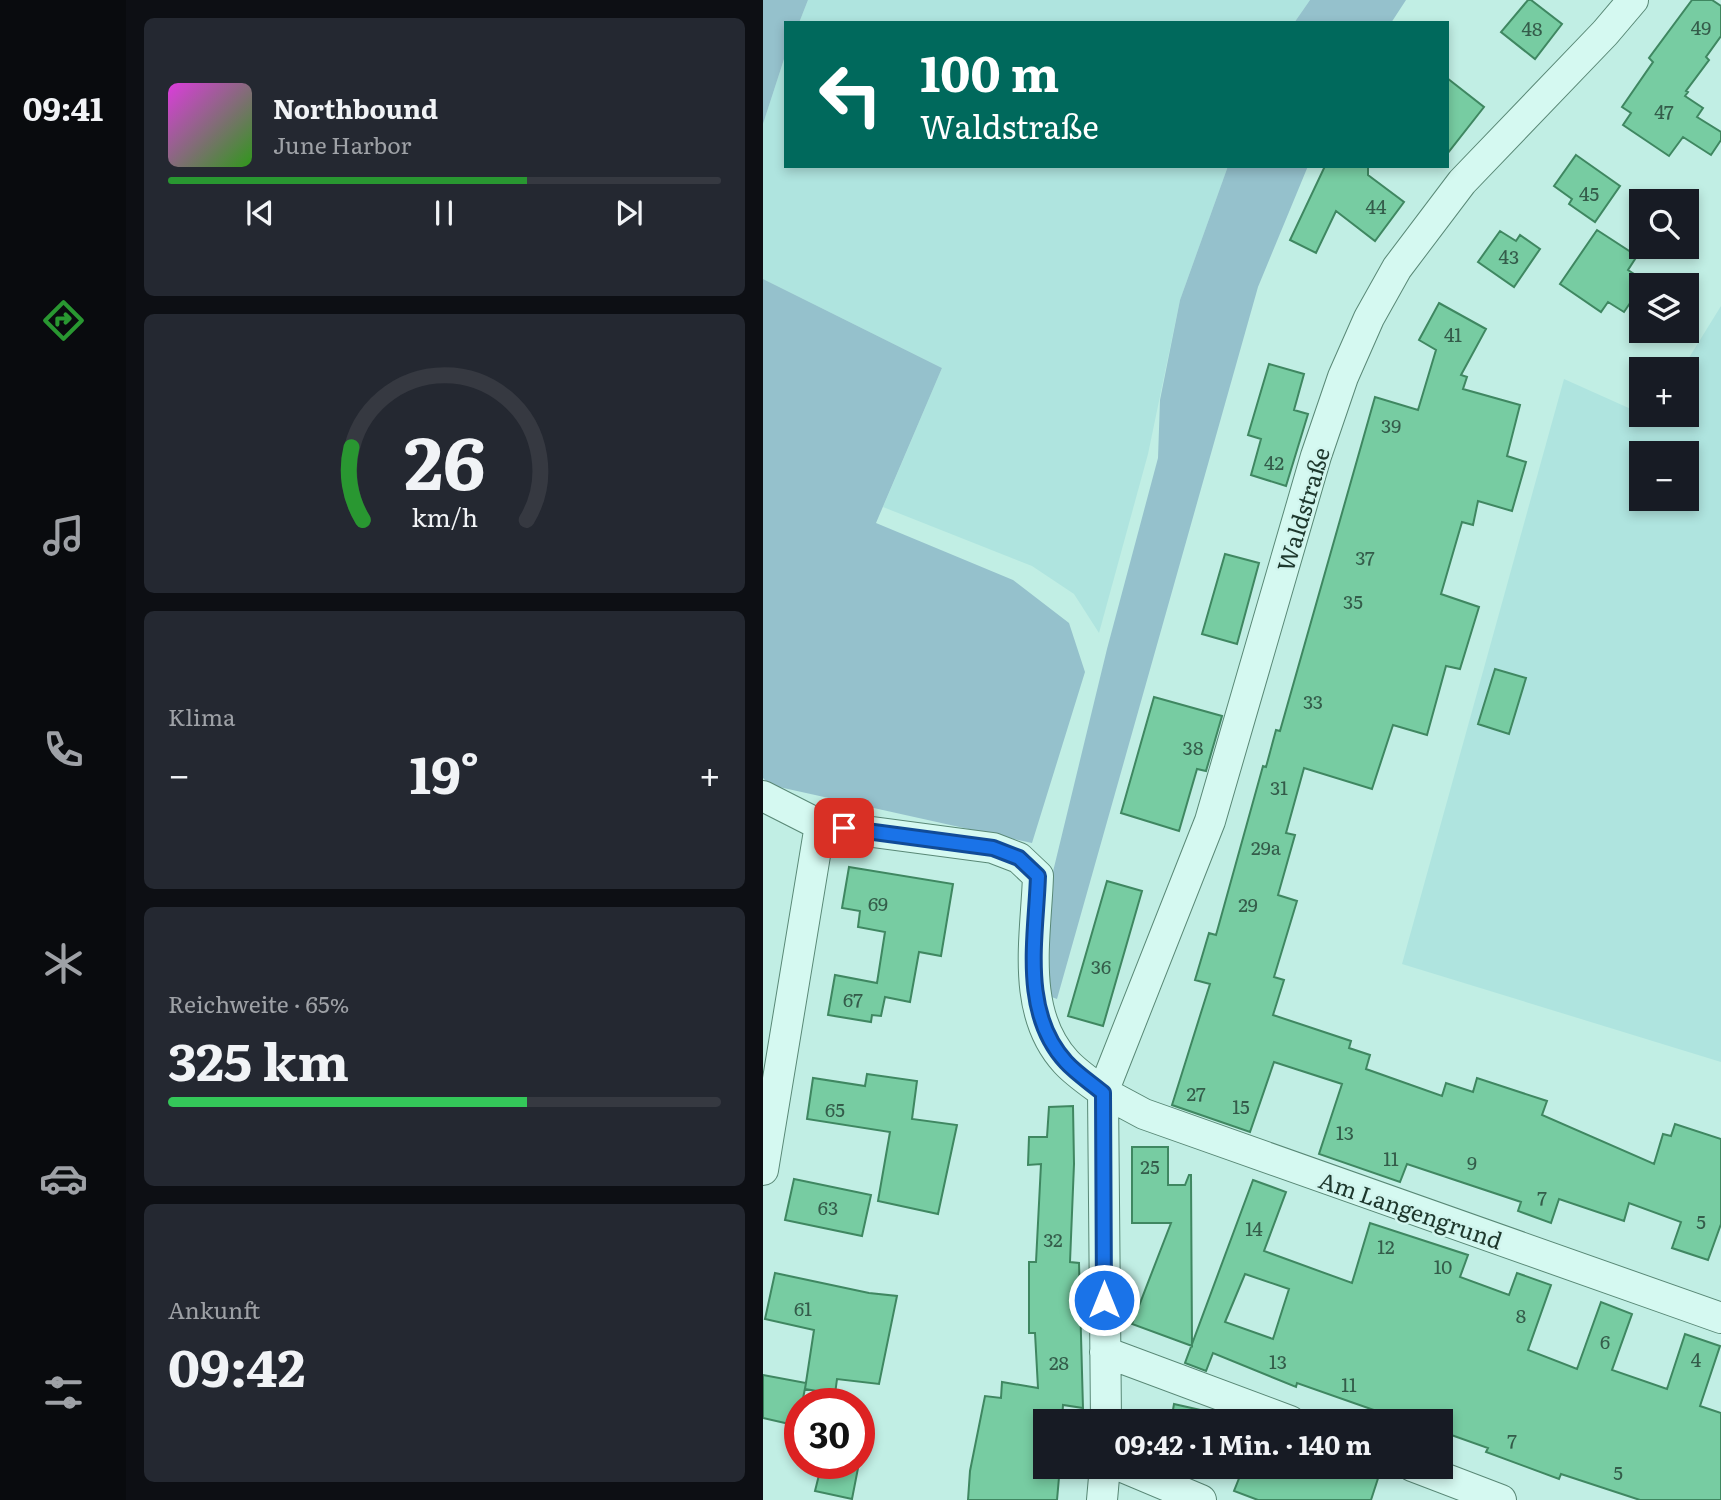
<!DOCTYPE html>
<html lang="de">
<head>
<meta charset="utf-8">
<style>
  body { margin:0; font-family:Literata,serif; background:#242831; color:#f1f3f6; height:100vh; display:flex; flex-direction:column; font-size:26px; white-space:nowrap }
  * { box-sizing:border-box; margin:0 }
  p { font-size:23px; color:#9ea1a6 }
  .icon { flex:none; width:38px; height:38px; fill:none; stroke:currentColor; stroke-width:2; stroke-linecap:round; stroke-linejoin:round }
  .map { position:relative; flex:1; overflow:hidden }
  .panel { display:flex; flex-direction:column; gap:18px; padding:18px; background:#0d0f14; width:637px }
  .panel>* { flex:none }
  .guide { position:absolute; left:21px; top:21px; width:665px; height:147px; border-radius:0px; box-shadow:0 4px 10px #0003; background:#00695c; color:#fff; overflow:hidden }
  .controls { position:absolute; left:866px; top:189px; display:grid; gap:14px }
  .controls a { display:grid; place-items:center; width:70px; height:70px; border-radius:0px; background:#171b24; box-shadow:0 4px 10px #0003; font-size:35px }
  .speed { position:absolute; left:21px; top:1388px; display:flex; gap:14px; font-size:35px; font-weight:700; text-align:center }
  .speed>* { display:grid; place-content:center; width:91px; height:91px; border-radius:50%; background:#171b24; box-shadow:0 4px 10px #0003; line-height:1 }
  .speed .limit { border:10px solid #d22; background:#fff; color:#111 }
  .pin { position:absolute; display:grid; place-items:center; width:60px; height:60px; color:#fff; margin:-30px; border-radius:14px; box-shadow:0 4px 10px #0006 }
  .me { position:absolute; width:77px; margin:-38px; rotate:0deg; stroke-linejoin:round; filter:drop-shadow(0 0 5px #0008) }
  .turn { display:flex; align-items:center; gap:24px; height:147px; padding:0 21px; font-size:32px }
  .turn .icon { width:91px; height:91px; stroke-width:2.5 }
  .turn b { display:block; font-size:49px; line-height:60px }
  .big { font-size:52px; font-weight:700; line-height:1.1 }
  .panel .tile { flex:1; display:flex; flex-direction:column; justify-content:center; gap:10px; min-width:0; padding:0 24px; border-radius:10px; background:#242831 }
  .panel .dial { align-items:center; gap:0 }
  .dial svg { height:182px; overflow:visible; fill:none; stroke:#363941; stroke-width:7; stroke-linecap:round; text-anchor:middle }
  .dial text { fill:#f1f3f6; stroke:none }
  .song { display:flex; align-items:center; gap:21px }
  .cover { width:84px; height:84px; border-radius:10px; background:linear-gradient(135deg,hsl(300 70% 55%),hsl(110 70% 35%)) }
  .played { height:7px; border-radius:4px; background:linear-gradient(90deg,#299731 65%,#363941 65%) }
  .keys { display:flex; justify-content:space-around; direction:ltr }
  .heat { display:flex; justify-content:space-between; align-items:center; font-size:38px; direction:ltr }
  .charge { height:10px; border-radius:5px; background:linear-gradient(90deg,#34c759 65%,#363941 0) }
  .trip { position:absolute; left:270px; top:1409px; width:420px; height:70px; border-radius:0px; background:#171b24; box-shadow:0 4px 10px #0003; font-weight:700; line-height:70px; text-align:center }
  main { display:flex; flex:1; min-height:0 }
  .dock { display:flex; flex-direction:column; width:126px; justify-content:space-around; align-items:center; background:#090b0e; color:#9ea1a6 }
  .dock .icon { width:49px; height:49px }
  .dock .current { color:#299731 }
  .dock b { font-size:32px; color:#f1f3f6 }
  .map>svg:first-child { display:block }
  .farmland { fill:#afe4df; fill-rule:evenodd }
  .green { fill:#95c1cc }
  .building { fill:#77cca2; stroke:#3f8761; stroke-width:2; fill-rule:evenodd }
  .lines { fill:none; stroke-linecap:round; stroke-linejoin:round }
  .street-casing { stroke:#598876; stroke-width:32 }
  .street { stroke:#d5f9f1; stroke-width:30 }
  .route-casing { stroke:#114b97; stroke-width:18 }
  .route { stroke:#1a73e8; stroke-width:12 }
  .labels { text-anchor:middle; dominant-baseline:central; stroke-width:5; stroke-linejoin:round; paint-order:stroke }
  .number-label { font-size:19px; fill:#345c4a }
  .street-label { font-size:23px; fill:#1d372c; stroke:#d1f5ee }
</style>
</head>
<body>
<main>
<nav class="dock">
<b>09:41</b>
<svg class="icon current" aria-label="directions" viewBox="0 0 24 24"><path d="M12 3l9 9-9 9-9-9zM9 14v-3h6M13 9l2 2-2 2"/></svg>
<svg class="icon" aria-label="music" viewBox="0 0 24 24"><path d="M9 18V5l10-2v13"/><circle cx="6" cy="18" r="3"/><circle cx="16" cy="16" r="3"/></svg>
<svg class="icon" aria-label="phone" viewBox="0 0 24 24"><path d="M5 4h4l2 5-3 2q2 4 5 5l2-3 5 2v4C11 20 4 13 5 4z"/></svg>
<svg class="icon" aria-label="climate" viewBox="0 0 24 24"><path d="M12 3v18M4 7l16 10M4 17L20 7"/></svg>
<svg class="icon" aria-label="car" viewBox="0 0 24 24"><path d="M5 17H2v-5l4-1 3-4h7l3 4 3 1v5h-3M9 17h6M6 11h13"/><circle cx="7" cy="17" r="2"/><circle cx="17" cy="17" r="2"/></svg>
<svg class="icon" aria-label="filters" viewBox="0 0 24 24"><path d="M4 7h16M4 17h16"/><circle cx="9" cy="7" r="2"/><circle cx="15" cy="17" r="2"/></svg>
</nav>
<section class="panel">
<div class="tile">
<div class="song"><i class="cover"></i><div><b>Northbound</b><p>June Harbor</p></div></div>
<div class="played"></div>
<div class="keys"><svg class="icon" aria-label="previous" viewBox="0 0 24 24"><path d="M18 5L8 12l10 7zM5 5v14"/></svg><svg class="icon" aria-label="pause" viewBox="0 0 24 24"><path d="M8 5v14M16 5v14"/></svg><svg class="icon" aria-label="next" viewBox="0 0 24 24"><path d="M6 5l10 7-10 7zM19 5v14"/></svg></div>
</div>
<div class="tile dial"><svg viewBox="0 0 100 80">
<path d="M14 69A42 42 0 1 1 86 69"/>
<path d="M14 69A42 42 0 0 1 9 37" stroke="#299731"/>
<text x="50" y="56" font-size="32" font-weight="700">26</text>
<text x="50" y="72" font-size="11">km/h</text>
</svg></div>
<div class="tile"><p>Klima</p>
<div class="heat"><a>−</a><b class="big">19°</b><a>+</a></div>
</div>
<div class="tile"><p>Reichweite · 65%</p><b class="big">325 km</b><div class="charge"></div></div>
<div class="tile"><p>Ankunft</p><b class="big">09:42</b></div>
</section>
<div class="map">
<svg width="958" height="1500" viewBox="0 0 958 1500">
  <rect width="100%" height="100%" fill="#c1eee4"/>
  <path class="farmland" d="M45,0H547L531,23H36Z
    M23,53V166H465L417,300L385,454L336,633L311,594L269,566L120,507L179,368L0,279V124Z
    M958,306V1062L639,964L801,379L888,418L891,415H924V369H919ZM878,453H924V499H878Z"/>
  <path class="green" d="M0,0H45L36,23H23V53L0,124Z
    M547,0H643L628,23H531Z
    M465,166H545L495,287L294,999L286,996L287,884L344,649L395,458L397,400L417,300Z
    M0,279L179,368L113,523L250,580L306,623L322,672L269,843L7,785L0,778Z"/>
  <path class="building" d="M765,0H768L799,24L772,59L738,32Z
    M929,0H949L958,6V36L943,57L946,60L923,91L925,92L922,96L940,108L934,117L958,132V140L948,155L920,137L906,156L860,125L868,113L859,107L890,62L886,58Z
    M684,78L721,107L684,154Z
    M813,155L857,186L832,222L806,204L809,199L791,186Z
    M562,166H605V175L641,202L612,241L573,211L553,253L527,240Z
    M834,230L874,256L865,270L882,281L861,312L845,302L838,312L797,284Z
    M737,231L753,241L757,235L777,249L751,287L715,262Z
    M676,303L723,329L698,375L704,377L700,389L757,405L744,456L763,462L749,511L715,501L710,525L699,522L678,594L716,607L697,669L683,666L664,735L630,725L609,789L541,768L523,833L532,835L515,895L534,901L511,977L521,980L510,1015L588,1041L586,1048L607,1055L603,1069L679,1096L683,1083L710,1092L714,1078L784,1101L779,1115L891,1164L900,1134L908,1136L912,1124L958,1139V1224L945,1260L909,1248L918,1222L866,1203L861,1221L796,1199L788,1223L755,1211L758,1202L644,1164L637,1182L556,1154L579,1084L511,1062L487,1132L409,1105L447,984L432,980L446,933L453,935L500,766L503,767L513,730L517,731L612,397L655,410L673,350L656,340Z
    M506,364L541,374L531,410L545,414L523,486L488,475L498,439L485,435Z
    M462,554L496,563L474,644L439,634Z
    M732,669L763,678L746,734L715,724Z
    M391,697L459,716L443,771L434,769L416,831L358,813Z
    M86,867L190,884L178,956L156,952L147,1002L122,997L118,1016L109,1015L108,1022L65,1015L72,975L114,983L122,932L95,927L97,911L79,908Z
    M344,881L379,891L340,1026L305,1016Z
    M104,1074L154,1081L149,1119L194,1125L175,1214L115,1201L127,1132L44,1119L50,1078L102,1086Z
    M310,1106L311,1164L307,1262L316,1263L320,1408L300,1405L299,1421H282V1466H297L294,1500H205L207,1471L222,1396L238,1398L239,1382L275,1388L272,1333H266V1262H273L278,1164L265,1165L266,1137H284L286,1107Z
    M369,1147H405V1185H422L426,1175H428L429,1346L369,1324L408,1223H369Z
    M31,1179L108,1195L99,1236L22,1220Z
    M490,1180L523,1192L501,1251L589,1283L607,1223L705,1255L697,1277L746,1295L754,1273L788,1285L765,1350L814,1369L838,1302L869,1314L849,1370L904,1389L922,1334L957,1346L937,1406L958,1413V1500H877L798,1474L796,1479L723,1452L725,1448L677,1431V1421H648L625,1415L534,1383L533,1387L450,1353L443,1371L422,1363ZM482,1274L526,1289L510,1339L462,1322Z
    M12,1273L106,1293L134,1296L116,1384L74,1379L72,1394L42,1389L51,1330L2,1319Z
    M0,1375L43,1383L39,1404H37L35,1426L0,1418Z
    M411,1404L464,1416L471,1419L470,1421H408Z
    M59,1463H96L89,1499L52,1491Z
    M481,1466H619L608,1500H495L471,1491Z"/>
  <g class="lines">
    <defs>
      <path id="street" d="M870,0L842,33L699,182L634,268L606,318L580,377L553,456L447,821L340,1092L381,1114L958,1318
        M0,796L57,825L0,1170
        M57,825L230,848L256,858L275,876C273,937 257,1012 303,1062C313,1073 328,1083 340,1092L343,1421
        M342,1352L527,1421
        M357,1466L438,1500
        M649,1466L738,1500
        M339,1500L342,1466"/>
    </defs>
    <use href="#street" class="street-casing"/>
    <use href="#street" class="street"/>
  </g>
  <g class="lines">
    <defs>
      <path id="route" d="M81,828L230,848L256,858L275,876C273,937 257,1012 303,1062C313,1073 328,1083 340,1093L341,1300"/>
    </defs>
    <use href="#route" class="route-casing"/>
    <use href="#route" class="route"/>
  </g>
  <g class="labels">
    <g class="number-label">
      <text x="938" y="27">49</text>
      <text x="769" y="28">48</text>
      <text x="901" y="111">47</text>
      <text x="826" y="193">45</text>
      <text x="613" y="206">44</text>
      <text x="746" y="256">43</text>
      <text x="690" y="334">41</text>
      <text x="628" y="425">39</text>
      <text x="511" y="462">42</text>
      <text x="602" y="557">37</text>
      <text x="590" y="601">35</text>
      <text x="550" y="701">33</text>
      <text x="430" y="747">38</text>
      <text x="516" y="787">31</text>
      <text x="503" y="847">29a</text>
      <text x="115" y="903">69</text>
      <text x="485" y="904">29</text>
      <text x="338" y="966">36</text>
      <text x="90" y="999">67</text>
      <text x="433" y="1093">27</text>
      <text x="478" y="1106">15</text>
      <text x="72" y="1109">65</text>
      <text x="582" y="1132">13</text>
      <text x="628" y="1158">11</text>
      <text x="709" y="1162">9</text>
      <text x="387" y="1166">25</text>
      <text x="779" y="1197">7</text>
      <text x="65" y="1207">63</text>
      <text x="938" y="1221">5</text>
      <text x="491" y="1228">14</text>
      <text x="290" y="1239">32</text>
      <text x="623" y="1246">12</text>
      <text x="680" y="1266">10</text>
      <text x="40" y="1308">61</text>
      <text x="758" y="1315">8</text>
      <text x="842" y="1341">6</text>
      <text x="933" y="1359">4</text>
      <text x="515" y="1361">13</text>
      <text x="296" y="1362">28</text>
      <text x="586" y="1384">11</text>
      <text x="749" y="1440">7</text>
      <text x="855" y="1472">5</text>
    </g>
    <g class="street-label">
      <text transform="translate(539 509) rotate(-73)">Waldstraße</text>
      <text transform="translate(648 1209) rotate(19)">Am Langengrund</text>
    </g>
  </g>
</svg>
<div class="controls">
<a><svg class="icon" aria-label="search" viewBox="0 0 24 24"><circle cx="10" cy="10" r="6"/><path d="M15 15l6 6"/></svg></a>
<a><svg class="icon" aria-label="layers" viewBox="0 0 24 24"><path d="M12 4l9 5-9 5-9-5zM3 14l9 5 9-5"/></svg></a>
<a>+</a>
<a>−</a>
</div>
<div class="speed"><div class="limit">30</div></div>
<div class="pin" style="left:81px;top:828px;background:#d93025"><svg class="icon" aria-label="arrive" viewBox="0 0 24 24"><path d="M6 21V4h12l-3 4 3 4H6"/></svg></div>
<svg class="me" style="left:341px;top:1300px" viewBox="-20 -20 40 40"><circle r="17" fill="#1a73e8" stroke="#fff" stroke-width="3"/><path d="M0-11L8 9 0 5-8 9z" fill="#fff"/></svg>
<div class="trip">09:42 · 1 Min. · 140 m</div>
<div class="guide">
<div class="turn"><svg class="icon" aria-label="left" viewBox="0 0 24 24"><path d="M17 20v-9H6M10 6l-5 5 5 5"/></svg><div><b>100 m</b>Waldstraße</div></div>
</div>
</div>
</main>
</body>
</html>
